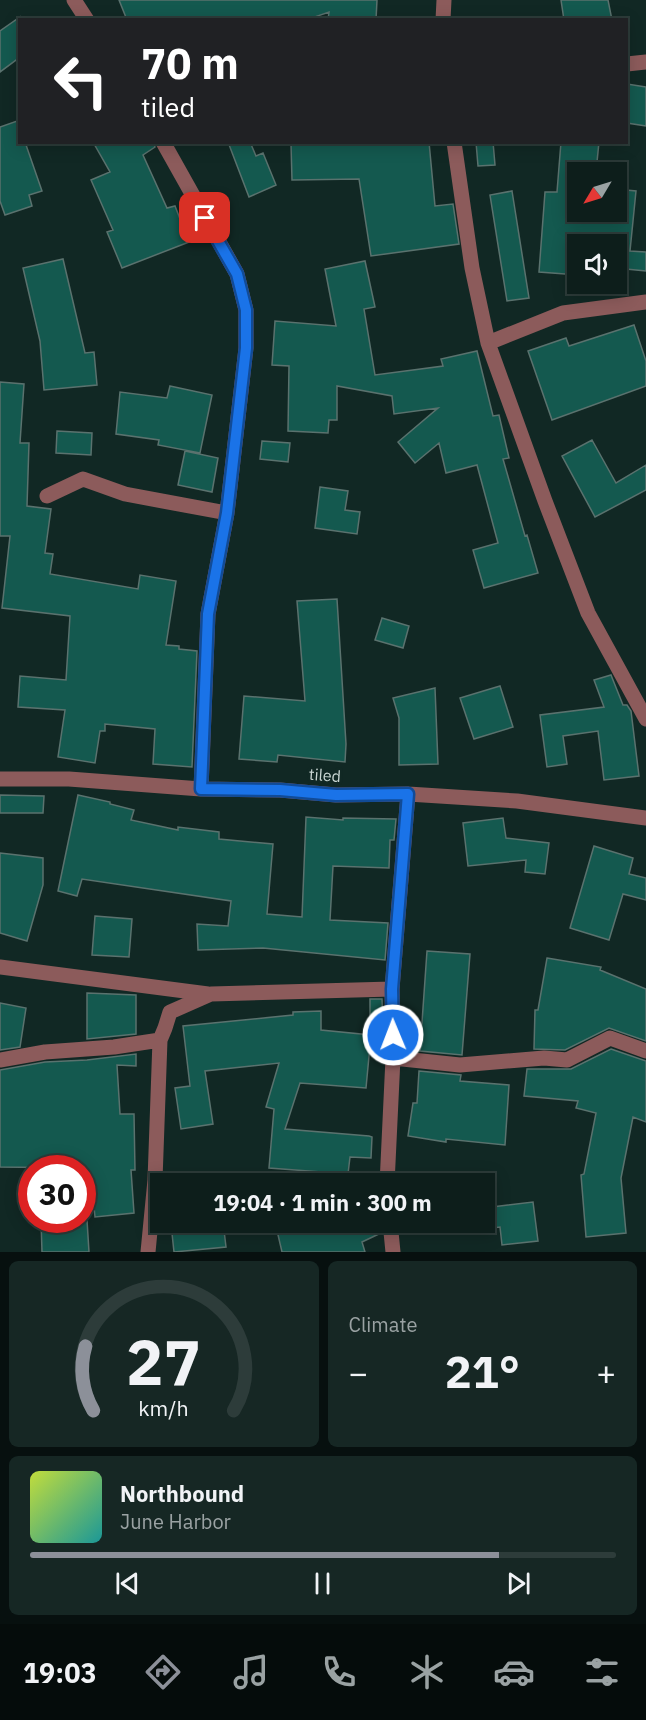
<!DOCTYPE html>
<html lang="en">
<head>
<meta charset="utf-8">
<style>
  body { margin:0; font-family:"IBM Plex Sans",sans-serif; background:#162724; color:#f1f3f6; height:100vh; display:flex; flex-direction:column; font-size:22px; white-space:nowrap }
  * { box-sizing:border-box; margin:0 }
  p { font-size:20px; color:#9aa2a3 }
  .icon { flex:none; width:33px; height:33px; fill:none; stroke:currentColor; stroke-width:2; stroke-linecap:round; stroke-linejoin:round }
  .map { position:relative; height:1252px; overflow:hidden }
  .panel { display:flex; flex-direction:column; gap:9px; padding:9px; background:#07100f; flex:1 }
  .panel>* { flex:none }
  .guide { position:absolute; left:18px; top:18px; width:610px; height:126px; border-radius:0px; box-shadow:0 3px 15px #0003,0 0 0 2px #2d3c3a; background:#202124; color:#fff; overflow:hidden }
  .needle { width:39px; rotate:232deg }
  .controls { position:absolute; left:567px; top:162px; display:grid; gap:12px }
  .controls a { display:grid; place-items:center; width:60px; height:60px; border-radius:0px; background:#0d1e1b; box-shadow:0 3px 15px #0003,0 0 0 2px #2d3c3a; font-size:30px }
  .speed { position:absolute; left:18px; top:1155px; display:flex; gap:12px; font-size:30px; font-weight:700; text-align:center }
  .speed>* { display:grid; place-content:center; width:78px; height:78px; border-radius:50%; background:#0d1e1b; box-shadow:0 3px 15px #0003,0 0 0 2px #2d3c3a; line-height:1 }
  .speed .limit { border:9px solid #d22; background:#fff; color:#111 }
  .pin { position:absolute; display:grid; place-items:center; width:51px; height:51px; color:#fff; margin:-26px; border-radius:12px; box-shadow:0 3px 9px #0006 }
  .me { position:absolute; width:66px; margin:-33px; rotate:359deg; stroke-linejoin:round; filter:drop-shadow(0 0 4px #0008) }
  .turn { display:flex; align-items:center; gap:21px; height:126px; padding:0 24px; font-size:27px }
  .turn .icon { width:78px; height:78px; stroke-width:2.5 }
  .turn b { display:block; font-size:42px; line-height:51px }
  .big { font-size:45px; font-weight:700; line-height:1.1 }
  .panel .card { flex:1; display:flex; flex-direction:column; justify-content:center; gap:9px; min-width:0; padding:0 21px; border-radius:9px; background:#162724 }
  .panel .dial { align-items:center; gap:0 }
  .dial svg { height:156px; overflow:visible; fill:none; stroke:#2d3c3a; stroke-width:7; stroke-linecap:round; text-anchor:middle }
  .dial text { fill:#f1f3f6; stroke:none }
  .song { display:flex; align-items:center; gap:18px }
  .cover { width:72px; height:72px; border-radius:9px; background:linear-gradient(135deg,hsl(70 70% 55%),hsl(180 70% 35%)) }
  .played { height:6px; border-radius:3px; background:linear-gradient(90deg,#8c9099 80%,#2d3c3a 80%) }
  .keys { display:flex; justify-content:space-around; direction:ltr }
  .heat { display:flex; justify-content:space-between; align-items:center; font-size:33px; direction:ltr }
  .panel .tiles { flex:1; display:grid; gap:9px; grid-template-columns:1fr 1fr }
  .card:last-child { grid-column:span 2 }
  .trip { position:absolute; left:150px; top:1173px; width:345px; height:60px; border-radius:0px; background:#0d1e1b; box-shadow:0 3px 15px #0003,0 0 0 2px #2d3c3a; font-weight:700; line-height:60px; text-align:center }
  .tabs { display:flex; height:96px; justify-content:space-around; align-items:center; background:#050c0b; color:#9aa2a3 }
  .tabs .icon { width:42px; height:42px }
  .tabs .active { color:#8c9099 }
  .tabs b { font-size:27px; color:#f1f3f6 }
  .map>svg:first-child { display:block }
  .building { fill:#14594f; stroke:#5a726e; stroke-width:1.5 }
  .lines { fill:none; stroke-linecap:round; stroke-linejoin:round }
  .minor { stroke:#8c5b5b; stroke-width:15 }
  .route-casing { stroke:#114b97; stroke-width:15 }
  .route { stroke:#1a73e8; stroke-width:10 }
  .labels { text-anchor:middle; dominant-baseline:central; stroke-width:6; stroke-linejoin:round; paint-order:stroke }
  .street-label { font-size:16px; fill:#c9d6d3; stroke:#112824 }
</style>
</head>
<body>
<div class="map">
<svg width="646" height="1252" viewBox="0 0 646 1252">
  <rect width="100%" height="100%" fill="#112824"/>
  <path class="building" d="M119,0H377L376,20H328L329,12L306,20H127Z
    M561,0H608L612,20H564Z
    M20,17V57L0,72V31Z
    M627,84L646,87V126L627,123Z
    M20,120V142H25L42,191L29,195L32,206L5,215L0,201V127Z
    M93,142H153L155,147L143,155L167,208L175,206L189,242L122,268L107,232L113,230L91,180L110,172Z
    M228,142H250L256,156L263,153L276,185L249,197Z
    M429,142L435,206L453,204L459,244L371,256L359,179L292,180L291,144Z
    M476,142H493L495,165L478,166Z
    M561,142H599L596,172L578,170V212H616V189L636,191L630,251L646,252V271L616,268V244H578V275L539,272L545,192H557Z
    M512,191L529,298L507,301L490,195Z
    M63,259L85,353L94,352L97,385L44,390L40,341L23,268Z
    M365,261L375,307L364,309L375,375L443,366L441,359L477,351L493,416L499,415L509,458L503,459L525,536L527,535L538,573L484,588L473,550L498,543L477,465L446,473L439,443L415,463L398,442L438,408L394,414L392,396L337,386V420H329L328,433L288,431L289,366L272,365L275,321L336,326L325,269Z
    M634,325L646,361V386L552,420L528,351L566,338L569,346Z
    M0,382L24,384L20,443H29L27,506L51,509L45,553L53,554L50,574L138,589L140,575L176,581L166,645L179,646V649L197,651L192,767L153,764L155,729L105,724V731H100L95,763L58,757L65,710L18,707L20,676L66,680L70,616L2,608L10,536H0Z
    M170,386L212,395L200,453L158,445L159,440L116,434L120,392L167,398Z
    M57,431L92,433L91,455L56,453Z
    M592,440L616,483L646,465V490L595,517L562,456Z
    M262,441L290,443L288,462L260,459Z
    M185,451L218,458L212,492L178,485Z
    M320,487L348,491L345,510L360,512L357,534L315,528Z
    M337,599L346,744L345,762L278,755L277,762L239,759L244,696L305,701L297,601Z
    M382,618L409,626L403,648L375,640Z
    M611,675L623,705H627L631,711L639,776L604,780L598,731L563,736L567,764L547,767L540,715L604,707L594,680Z
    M500,686L513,727L474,739L460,698Z
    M435,688L438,764L399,765V718L393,698Z
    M0,795L44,796L43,813H0Z
    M78,795L110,802V804L134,810L131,820L178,830V827L219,832V839L273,844L267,914L302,917L306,817L343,820V818L396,819L394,840H390L389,868L333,866L330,920L388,923L385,960L263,948L198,950L197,924L228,926L231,901L82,879L77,896L58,891Z
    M503,818L506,838L549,843L545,874L525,872L526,860L468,866L463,823Z
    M594,846L633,858L629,874L646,878V900L623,894L609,940L570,928Z
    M0,853L43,858V885L27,941L0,933Z
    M95,916L132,919L129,957L92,955Z
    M427,951L470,954L462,1055L420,1051Z
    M547,958L601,967L600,970L646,989V1041L609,1028L565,1050L534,1049L535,1010H538Z
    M87,993L136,995V1034L87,1039Z
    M370,999H382L383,1027H370Z
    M0,1003L26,1008L20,1047L0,1050Z
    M321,1011V1030L371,1035L366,1088L300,1083L285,1129L369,1136L372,1137L371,1158L350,1157L348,1174L269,1168L274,1109L266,1107L279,1063L205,1071L213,1124L181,1129L175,1088L190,1086L183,1026L293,1015V1012Z
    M611,1049L646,1061V1122L633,1117L621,1178L626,1233L586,1237L581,1175L584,1174L596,1113L576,1108L578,1101L524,1096L527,1069H571Z
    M136,1054V1066L117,1065L120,1114H134L135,1170H131L134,1213L95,1217L91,1175L82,1176V1168L0,1167V1070L45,1062L87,1060Z
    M419,1071L461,1075L460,1081L509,1085L505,1145L446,1139V1142L408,1136L413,1103H417Z
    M533,1202L538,1241L502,1245L500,1227L484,1229V1208Z
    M41,1220H87L89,1252H42Z
    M189,1222H223L226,1247L174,1252L171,1224Z
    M275,1222H380L381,1233L362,1242L365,1252H282Z"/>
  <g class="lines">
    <path class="minor" d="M74,0L87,20
      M443,20L444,0
      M627,64L646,62
      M163,142L237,274L246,310V348L227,513L208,614L201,789
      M454,142L472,268L488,343L545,501L588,613L646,719
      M488,343L563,313L646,302
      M47,496L83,479L125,494L227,513
      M0,779H69L201,789L280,790L336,795L408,794L517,801L646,818
      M0,967L208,994
      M393,1058L460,1065L544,1058L567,1060L610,1038L646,1051
      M0,1060L45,1052L114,1047L160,1040L165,1028L170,1012L211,994L392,989
      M387,1184L393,1058L392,989L408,794
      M390,1222L393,1252
      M148,1252L155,1180L160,1040"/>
  </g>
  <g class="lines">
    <defs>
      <path id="route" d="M205,218L237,274L246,310V348L227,513L208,614L201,789L280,790L336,795L408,794L392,989L393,1035"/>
    </defs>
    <use href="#route" class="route-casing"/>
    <use href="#route" class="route"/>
  </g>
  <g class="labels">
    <g class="street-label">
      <text transform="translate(325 775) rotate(4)">tiled</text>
    </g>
  </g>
</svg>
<div class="controls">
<a><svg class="needle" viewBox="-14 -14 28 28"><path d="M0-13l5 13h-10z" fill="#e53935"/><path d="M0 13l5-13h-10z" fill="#9aa2a3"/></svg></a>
<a><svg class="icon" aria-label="sound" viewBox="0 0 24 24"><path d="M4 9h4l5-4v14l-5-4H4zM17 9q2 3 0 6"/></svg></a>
</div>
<div class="speed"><div class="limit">30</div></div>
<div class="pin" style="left:205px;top:218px;background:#d93025"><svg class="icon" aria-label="arrive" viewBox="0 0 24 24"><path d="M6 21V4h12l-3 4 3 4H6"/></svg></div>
<svg class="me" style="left:393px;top:1035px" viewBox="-20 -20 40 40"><circle r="17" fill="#1a73e8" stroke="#fff" stroke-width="3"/><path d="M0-11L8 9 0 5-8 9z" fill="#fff"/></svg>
<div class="trip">19:04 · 1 min · 300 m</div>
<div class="guide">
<div class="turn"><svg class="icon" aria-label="left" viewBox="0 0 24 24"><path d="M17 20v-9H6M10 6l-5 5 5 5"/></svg><div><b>70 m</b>tiled</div></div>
</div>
</div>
<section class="panel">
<div class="tiles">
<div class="card dial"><svg viewBox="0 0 100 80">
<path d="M14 69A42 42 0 1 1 86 69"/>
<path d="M14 69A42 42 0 0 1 10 36" stroke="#8c9099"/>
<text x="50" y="56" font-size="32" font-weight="700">27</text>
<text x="50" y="72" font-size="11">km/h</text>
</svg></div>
<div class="card"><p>Climate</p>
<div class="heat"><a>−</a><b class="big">21°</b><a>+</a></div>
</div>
<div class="card">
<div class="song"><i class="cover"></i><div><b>Northbound</b><p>June Harbor</p></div></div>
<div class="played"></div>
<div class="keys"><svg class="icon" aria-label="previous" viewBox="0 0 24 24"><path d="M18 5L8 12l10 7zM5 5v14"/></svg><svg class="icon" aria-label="pause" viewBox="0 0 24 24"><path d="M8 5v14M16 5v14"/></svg><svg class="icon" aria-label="next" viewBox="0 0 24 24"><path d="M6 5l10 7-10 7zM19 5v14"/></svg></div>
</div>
</div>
</section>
<nav class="tabs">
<b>19:03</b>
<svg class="icon active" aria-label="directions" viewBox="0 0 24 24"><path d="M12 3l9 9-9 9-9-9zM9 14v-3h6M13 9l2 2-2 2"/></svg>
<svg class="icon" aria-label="music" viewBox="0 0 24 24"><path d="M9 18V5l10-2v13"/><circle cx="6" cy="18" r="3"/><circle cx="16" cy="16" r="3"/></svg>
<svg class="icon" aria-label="phone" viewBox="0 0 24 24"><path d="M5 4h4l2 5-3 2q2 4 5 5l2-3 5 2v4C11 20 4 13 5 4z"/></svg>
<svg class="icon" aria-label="climate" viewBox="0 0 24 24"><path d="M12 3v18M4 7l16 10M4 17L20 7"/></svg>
<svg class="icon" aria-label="car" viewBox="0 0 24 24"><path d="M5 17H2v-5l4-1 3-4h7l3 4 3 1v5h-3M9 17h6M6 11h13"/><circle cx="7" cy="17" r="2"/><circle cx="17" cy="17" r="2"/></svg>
<svg class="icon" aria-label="filters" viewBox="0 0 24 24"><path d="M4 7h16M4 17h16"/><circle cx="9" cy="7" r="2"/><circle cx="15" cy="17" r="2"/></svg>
</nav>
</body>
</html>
